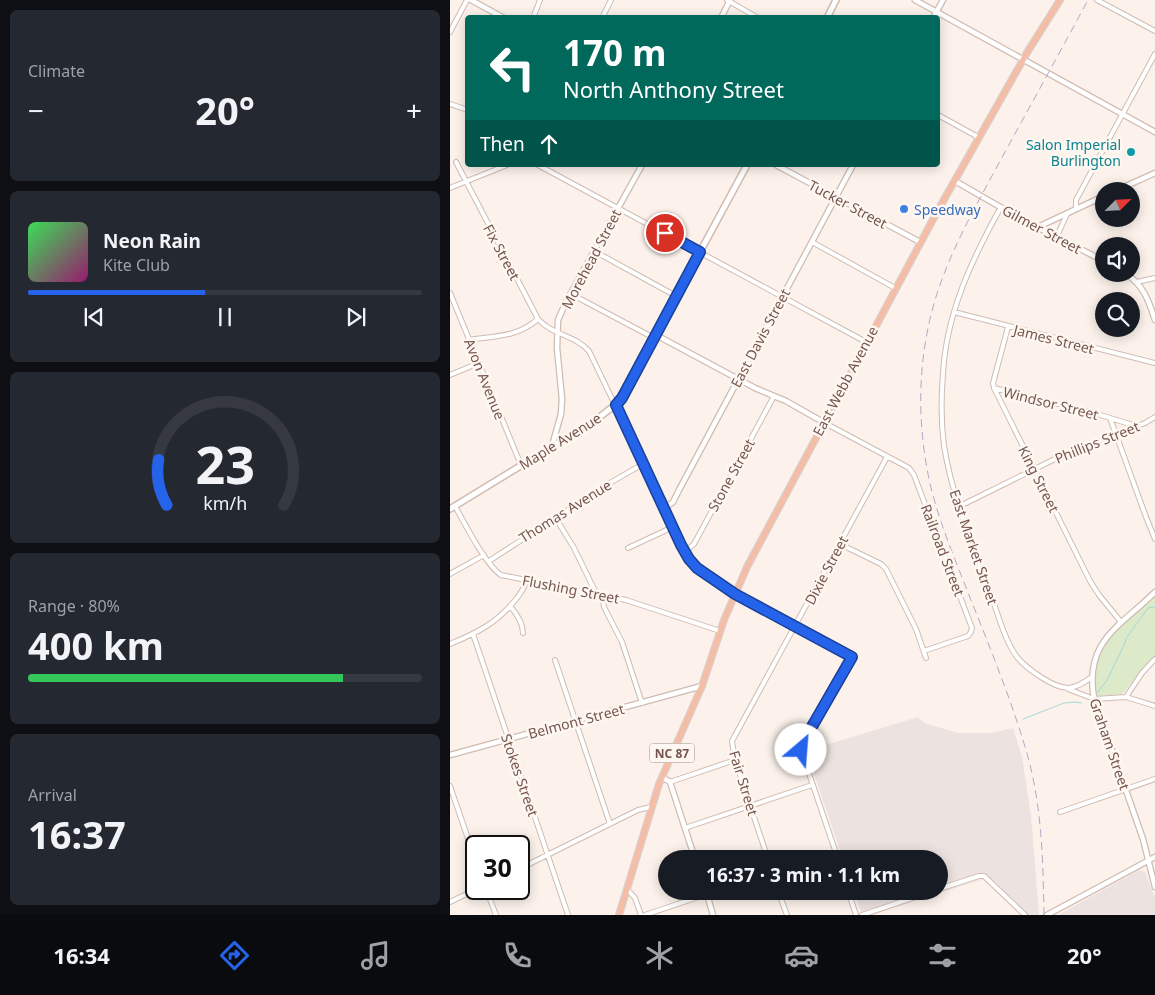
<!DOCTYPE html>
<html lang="en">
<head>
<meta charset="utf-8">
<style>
  body { margin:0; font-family:"Noto Sans",sans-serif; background:#242831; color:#f1f3f6; height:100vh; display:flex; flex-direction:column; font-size:19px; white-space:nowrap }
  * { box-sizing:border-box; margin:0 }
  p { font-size:16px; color:#9ea1a6 }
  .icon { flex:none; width:28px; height:28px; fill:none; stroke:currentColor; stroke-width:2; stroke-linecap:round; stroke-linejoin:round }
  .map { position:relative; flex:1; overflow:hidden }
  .details { display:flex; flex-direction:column; gap:10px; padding:10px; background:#0d0f14; width:450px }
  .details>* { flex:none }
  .top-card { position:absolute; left:15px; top:15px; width:475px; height:152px; border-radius:5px; box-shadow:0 2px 12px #0003; background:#00695c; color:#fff; overflow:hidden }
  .needle { width:32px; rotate:66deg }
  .controls { position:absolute; left:645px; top:182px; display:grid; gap:10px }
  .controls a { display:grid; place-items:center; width:45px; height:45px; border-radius:50%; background:#171b24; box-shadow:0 2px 12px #0003; font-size:25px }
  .speed { position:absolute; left:15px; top:835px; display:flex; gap:10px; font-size:25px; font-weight:700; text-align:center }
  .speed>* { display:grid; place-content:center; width:65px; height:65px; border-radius:50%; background:#171b24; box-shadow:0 2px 12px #0003; line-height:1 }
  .speed .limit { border:2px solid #111; border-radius:8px; background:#fff; color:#111 }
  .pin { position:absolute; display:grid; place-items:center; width:42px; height:42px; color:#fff; margin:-21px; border:2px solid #fff; border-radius:50%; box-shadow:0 1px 5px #0007 }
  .me { position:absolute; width:55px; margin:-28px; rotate:27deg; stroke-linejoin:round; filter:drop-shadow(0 0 4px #0008) }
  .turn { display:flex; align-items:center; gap:18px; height:105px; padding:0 15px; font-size:22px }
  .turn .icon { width:65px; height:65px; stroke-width:2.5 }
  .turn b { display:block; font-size:35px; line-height:42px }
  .then { display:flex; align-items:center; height:48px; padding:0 15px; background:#0003; gap:10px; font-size:19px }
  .big { font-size:38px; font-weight:700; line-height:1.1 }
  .details .card { flex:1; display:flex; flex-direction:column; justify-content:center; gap:8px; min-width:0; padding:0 18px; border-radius:8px; background:#242831 }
  .details .dial { align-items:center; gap:0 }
  .dial svg { height:130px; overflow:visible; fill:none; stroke:#363941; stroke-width:7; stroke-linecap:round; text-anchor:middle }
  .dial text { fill:#f1f3f6; stroke:none }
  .song { display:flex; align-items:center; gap:15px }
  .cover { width:60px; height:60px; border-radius:8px; background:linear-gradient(135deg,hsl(130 70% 55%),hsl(320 70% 35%)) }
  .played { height:5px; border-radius:2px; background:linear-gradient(90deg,#2563eb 45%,#363941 45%) }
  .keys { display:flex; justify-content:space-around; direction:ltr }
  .heat { display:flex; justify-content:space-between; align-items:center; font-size:28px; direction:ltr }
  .charge { height:8px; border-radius:4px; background:linear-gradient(90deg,#34c759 80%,#363941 0) }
  .trip { position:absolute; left:208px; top:850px; width:290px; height:50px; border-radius:25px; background:#171b24; box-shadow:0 2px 12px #0003; font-weight:700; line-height:50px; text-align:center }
  .tabs { display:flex; height:80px; justify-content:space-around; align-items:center; background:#090b0e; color:#9ea1a6 }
  .tabs .icon { width:35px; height:35px }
  .tabs .active { color:#2563eb }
  .tabs b { font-size:22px; color:#f1f3f6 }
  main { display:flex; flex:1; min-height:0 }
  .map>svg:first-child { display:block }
  .industrial { fill:#ece3e0 }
  .green { fill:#dceac9 }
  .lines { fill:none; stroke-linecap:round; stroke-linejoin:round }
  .stream { stroke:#a6d7d6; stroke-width:1 }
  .minor-casing { stroke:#d0bbb2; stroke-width:6 }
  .tertiary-casing { stroke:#d0bbb2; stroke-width:7 }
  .secondary-casing { stroke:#d3bab0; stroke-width:8 }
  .trunk-casing { stroke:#d9d0cd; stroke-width:8 }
  .minor { stroke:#fff; stroke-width:4 }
  .tertiary { stroke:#fff; stroke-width:4.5 }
  .secondary { stroke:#fff; stroke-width:5 }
  .trunk { stroke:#f5bca6; stroke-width:5.5 }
  .rail { stroke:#b3a8c6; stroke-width:1; stroke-dasharray:8 5; stroke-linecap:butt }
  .route-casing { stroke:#184099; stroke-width:12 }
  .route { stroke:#2563eb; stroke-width:9 }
  .culture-dot { fill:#0f9aa8; stroke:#fef7f1; stroke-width:2 }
  .shop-dot { fill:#3f7fe0; stroke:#fef7f1; stroke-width:2 }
  .labels { text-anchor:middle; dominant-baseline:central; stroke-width:5; stroke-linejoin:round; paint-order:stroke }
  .shield { fill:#fef7f1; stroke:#9f867f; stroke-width:1 }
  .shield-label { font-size:12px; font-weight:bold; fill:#76564e }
  .culture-label { font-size:14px; fill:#0d838f; stroke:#fef7f1; text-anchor:end }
  .street-label { font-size:14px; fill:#76564e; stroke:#fef7f1 }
  .shop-label { font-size:14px; fill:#366cbe; stroke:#fef7f1; text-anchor:start }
</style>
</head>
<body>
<main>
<section class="details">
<div class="card"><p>Climate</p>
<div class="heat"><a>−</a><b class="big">20°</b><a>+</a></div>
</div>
<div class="card">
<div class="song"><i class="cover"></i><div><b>Neon Rain</b><p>Kite Club</p></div></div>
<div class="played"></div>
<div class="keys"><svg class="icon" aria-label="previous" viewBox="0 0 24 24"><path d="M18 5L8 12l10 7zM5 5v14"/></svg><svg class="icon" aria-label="pause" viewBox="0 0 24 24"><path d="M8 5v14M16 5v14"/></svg><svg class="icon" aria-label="next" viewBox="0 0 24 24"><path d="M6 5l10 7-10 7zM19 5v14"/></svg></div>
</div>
<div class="card dial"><svg viewBox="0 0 100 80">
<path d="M14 69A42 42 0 1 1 86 69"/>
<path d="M14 69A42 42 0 0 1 9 41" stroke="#2563eb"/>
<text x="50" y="56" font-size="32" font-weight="700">23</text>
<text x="50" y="72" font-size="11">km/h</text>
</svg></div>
<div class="card"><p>Range · 80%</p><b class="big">400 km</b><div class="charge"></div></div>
<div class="card"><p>Arrival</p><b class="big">16:37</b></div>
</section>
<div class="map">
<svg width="705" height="915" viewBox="0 0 705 915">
  <rect width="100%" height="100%" fill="#fcf2eb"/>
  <path class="industrial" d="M468,717L475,723L508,733H542L563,728L572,757L581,815L589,915H571L533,879L422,915H412L404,891H489V859H393L356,751Z
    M689,870L695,872L705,898V915H608Z"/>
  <path class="green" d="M705,597V658L694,668L672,694L648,696L645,693C642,640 668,628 705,597Z"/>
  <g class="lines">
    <path class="stream" d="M648,692L657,680L674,645L677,637L698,608L705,607
      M573,719L614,703L624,702L631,703"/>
    <defs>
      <path id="minor" d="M277,0L308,18
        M647,0L705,31
        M83,18L90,0
        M152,18L161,0
        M0,32L17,0
        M0,104L18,110
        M488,115L528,137
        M6,162L88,319C102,335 125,335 139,351L165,405
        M88,165L416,342
        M0,188L57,165
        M551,207C522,259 496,314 493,374C491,398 491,423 494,446C503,500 523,547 542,598C549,617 555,641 567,657C576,668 603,688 618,688C626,688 635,682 642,677
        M626,208V200L705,54
        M607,236L617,214
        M362,242L445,288
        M144,251L226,296
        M687,282L705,278
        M0,293L71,465
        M121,294L204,338
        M504,312L705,363
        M558,327L543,383L544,388L640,581L649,595L671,622
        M19,340C45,336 68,337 88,319
        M0,375L29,363
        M544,388L644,413L686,426
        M660,418L696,517L705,539
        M373,422L459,468L464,475L522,628L521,632L518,636L474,651
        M5,506C15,524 35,564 51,575L176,600L270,631
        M508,507L613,455L695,423L705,417
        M105,517L124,548L146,593
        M390,544L431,564L436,569L466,629L476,658
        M178,548L223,527
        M235,552L244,544L324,396
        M39,561L158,484L193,464
        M0,574L34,555
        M285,594L402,657L352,744L351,750L388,859
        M152,595L154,607L172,642L192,703
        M60,606C67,614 73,623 73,633
        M23,634L118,915
        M0,644C29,632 47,623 67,598C71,592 75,588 76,581
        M105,660L160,824
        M618,689L644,699L676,697L705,706
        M676,697L692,673L705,659
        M220,782L285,760
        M0,786L26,862
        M610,812L705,779
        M235,828L362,785
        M318,859L285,760L282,741L437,457
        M361,859L385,851
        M69,869L188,810L201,807
        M36,889L46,915
        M177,889L185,898L191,915
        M489,889L529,876H534L575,915
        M328,891L337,915
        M398,891L406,915
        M0,902L27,889
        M195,915L266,891
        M412,915L483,891"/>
      <path id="tertiary" d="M21,0L54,18
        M465,0L705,132
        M271,18L280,0
        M483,18L493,0
        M326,165L470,242
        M505,181L571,219L654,261
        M665,191L705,173
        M588,227L654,196
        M676,274C694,285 699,302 705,320
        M206,335L305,388L336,401L373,422
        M102,446L111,414L112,399L107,348L108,320L116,302L192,165
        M215,508L223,502L229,490L403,165
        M705,592C670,627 634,640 644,699L693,839L705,887
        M0,755L252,686
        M212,777L220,782L245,859
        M256,891L263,915
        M597,915L705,857"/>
      <path id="secondary" d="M377,18L386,0
        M165,405L239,559L247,569L285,594
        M0,509L147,419L169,402L297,165"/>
      <path id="trunk" d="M169,915L209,784L252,686L274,620L297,567L487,212L578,51L610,0"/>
    </defs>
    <use href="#minor" class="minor-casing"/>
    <use href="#tertiary" class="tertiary-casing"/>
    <use href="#secondary" class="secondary-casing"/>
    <use href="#trunk" class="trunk-casing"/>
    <use href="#minor" class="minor"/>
    <use href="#tertiary" class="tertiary"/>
    <use href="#secondary" class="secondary"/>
    <use href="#trunk" class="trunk"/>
    <path class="rail" d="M594,915C593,860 592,804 576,750C560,696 538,643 517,590C502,552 486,514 478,474C468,423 468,370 480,319C493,263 522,213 549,163C579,108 609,54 638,0"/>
  </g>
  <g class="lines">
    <defs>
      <path id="route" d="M215,233L250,252L172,398L166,405L231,545L239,559L247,568L285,594L402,657L352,744L351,750"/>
    </defs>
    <use href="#route" class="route-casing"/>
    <use href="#route" class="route"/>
  </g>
  <circle class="culture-dot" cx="681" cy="152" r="5"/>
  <circle class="shop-dot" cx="454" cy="209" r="5"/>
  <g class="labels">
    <rect class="shield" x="199.5" y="743.5" width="45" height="19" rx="4"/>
    <g class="shield-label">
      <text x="222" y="753">NC 87</text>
    </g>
    <g class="culture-label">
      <text x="671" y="144">Salon Imperial<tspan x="671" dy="16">Burlington</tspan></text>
    </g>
    <g class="street-label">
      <text transform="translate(398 204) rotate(28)">Tucker Street</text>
      <text transform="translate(592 229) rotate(28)">Gilmer Street</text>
      <text transform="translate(52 252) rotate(62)">Fix Street</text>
      <text transform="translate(141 259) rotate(-62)">Morehead Street</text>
      <text transform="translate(310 338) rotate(-62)">East Davis Street</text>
      <text transform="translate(604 339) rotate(14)">James Street</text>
      <text transform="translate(35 379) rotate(68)">Avon Avenue</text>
      <text transform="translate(395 381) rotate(-62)">East Webb Avenue</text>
      <text transform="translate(601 403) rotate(14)">Windsor Street</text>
      <text transform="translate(110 441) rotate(-32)">Maple Avenue</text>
      <text transform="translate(647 442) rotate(-22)">Phillips Street</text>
      <text transform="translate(281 475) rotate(-61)">Stone Street</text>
      <text transform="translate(589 479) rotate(63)">King Street</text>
      <text transform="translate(115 511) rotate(-32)">Thomas Avenue</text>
      <text transform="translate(524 547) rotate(71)">East Market Street</text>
      <text transform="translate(493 550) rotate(69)">Railroad Street</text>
      <text transform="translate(376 570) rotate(-62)">Dixie Street</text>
      <text transform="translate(121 589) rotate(11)">Flushing Street</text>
      <text transform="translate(126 721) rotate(-15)">Belmont Street</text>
      <text transform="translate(660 744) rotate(71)">Graham Street</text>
      <text transform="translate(70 775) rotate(71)">Stokes Street</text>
      <text transform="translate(294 783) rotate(73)">Fair Street</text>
    </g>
    <g class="shop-label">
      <text x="464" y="209">Speedway</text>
    </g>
  </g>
</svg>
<div class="controls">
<a><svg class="needle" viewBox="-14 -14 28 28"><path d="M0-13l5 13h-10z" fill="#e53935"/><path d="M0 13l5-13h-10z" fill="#9ea1a6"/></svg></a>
<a><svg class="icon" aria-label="sound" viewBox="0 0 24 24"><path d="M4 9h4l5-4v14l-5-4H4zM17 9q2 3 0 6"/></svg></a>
<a><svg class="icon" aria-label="search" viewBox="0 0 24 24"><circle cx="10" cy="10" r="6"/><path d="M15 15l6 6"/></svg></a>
</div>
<div class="speed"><div class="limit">30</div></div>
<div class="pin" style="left:215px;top:233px;background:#d93025"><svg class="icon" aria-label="arrive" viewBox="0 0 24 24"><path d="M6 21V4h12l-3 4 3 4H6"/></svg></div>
<svg class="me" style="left:351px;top:750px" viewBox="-20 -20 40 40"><circle r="19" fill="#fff"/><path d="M0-13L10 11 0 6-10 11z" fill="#2563eb"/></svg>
<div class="trip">16:37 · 3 min · 1.1 km</div>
<div class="top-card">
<div class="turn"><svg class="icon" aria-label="left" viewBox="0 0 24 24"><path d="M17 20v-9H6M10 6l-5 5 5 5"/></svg><div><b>170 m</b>North Anthony Street</div></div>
<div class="then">Then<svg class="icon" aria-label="ahead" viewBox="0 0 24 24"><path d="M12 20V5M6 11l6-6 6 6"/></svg></div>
</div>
</div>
</main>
<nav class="tabs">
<b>16:34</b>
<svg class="icon active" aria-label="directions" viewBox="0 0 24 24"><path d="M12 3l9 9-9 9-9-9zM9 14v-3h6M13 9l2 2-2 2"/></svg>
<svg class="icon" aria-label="music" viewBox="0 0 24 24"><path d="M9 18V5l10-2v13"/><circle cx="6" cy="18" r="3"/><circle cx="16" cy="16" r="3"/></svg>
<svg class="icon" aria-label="phone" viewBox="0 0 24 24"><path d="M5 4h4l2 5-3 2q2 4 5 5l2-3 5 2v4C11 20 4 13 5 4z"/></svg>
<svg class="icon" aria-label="climate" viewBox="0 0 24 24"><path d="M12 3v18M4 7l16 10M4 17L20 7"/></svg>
<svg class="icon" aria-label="car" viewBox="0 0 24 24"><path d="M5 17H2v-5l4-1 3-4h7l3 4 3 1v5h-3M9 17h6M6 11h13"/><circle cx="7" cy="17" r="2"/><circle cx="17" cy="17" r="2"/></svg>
<svg class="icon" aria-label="filters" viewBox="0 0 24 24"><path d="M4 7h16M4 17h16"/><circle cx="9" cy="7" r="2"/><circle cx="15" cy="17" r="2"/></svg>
<b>20°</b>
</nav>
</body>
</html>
